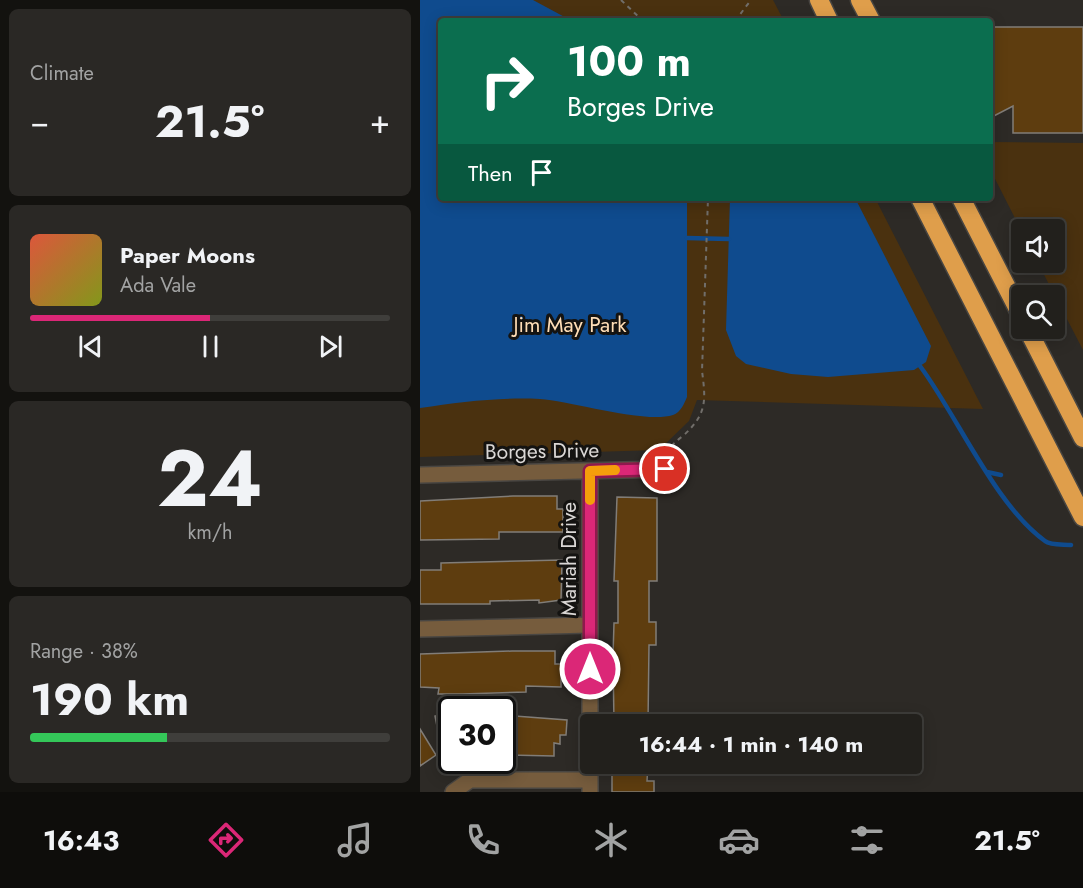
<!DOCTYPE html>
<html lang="en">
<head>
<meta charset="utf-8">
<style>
  body { margin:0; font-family:Jost,sans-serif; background:#2a2825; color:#f1f3f6; height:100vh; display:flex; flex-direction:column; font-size:22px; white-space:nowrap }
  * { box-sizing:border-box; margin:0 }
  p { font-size:20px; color:#a2a3a3 }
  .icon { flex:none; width:33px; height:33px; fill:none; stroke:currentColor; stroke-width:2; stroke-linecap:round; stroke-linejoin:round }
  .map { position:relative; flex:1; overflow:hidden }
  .side { display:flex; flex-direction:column; gap:9px; padding:9px; background:#13120f; width:420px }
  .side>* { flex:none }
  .top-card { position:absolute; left:18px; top:18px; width:555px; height:183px; border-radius:6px; box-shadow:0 3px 15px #0003,0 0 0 2px #3f3e3b; background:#0b6e4f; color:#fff; overflow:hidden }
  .buttons { position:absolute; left:591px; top:219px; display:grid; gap:12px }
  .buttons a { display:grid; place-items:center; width:54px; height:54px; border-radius:6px; background:#22201c; box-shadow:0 3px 15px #0003,0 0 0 2px #3f3e3b; font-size:30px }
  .speed { position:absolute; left:18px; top:696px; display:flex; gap:12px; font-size:30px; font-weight:700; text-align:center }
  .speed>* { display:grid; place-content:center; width:78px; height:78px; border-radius:50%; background:#22201c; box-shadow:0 3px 15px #0003,0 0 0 2px #3f3e3b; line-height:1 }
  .speed .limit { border:3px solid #111; border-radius:9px; background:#fff; color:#111 }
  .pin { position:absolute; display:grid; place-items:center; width:51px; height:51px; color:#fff; margin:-26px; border:3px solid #fff; border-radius:50%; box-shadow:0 2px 6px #0007 }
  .me { position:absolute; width:66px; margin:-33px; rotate:0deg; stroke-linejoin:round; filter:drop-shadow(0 0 4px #0008) }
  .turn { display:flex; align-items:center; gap:21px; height:126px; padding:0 30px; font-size:27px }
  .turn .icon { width:78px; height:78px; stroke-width:2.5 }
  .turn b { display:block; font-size:42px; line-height:51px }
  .then { display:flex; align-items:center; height:57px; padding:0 30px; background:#0003; gap:12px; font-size:22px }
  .big { font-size:45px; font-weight:700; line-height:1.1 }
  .side .tile { flex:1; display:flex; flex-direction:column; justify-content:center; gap:9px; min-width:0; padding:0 21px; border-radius:9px; background:#2a2825 }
  .side .dial { align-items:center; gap:0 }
  .dial b { font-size:78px; line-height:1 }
  .song { display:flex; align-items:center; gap:18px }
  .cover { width:72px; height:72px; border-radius:9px; background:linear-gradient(135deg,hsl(10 70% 55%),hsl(70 70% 35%)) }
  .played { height:6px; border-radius:3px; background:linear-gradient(90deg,#db2777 50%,#3f3e3b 50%) }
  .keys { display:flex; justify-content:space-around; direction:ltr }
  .heat { display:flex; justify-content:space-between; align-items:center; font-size:33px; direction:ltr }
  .charge { height:9px; border-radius:4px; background:linear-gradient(90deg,#34c759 38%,#3f3e3b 0) }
  .trip { position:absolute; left:160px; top:714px; width:342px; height:60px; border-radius:6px; background:#22201c; box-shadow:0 3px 15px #0003,0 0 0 2px #3f3e3b; font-weight:700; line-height:60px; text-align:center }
  .dock { display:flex; height:96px; justify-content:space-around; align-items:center; background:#0e0d0b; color:#a2a3a3 }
  .dock .icon { width:42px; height:42px }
  .dock .active { color:#db2777 }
  .dock b { font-size:27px; color:#f1f3f6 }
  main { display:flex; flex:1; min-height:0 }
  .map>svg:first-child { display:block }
  .green { fill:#4a310f }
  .water { fill:#0f4b8e }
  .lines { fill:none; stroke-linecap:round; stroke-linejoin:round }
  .stream { stroke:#0f4b8e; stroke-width:4.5 }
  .building { fill:#5e3d0f; stroke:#817d78; stroke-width:1.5 }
  .minor-casing { stroke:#494642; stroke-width:18 }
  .highway-casing { stroke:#494642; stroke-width:21 }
  .path { stroke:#716e6a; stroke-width:2; stroke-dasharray:4.5 4.5; stroke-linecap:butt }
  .minor { stroke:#765c3d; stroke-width:15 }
  .highway { stroke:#df9e4b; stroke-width:18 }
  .route-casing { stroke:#8e194d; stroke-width:15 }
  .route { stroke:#db2777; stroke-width:10 }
  .slow { stroke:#f59e0b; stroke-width:10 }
  .labels { text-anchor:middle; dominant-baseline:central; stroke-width:6; stroke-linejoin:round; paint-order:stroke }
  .park-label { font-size:21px; fill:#ffdeb7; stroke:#141311 }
  .street-label { font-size:21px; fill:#dad7d5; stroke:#141311 }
</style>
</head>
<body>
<main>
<section class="side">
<div class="tile"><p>Climate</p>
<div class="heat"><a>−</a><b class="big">21.5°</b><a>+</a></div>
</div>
<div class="tile">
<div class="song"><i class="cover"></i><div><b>Paper Moons</b><p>Ada Vale</p></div></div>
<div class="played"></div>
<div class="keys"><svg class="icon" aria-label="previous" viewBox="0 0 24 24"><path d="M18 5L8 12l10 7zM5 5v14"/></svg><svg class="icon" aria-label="pause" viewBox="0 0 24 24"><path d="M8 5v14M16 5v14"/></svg><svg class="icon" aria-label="next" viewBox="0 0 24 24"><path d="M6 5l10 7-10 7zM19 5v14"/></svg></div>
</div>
<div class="tile dial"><b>24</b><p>km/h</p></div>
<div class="tile"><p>Range · 38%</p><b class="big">190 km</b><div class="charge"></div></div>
</section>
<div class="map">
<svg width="663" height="792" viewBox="0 0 663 792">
  <rect width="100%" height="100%" fill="#2d2a26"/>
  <path class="green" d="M0,0H353L364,21H21V198H455L563,409L277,400L269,421L239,450L0,457Z
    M570,142L663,143V350L618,263L634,262V230H601L570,169Z"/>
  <path class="water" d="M0,0H113L152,21H21V198H267V397C264,404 261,412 253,415C225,424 151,401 120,399C80,397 40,402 0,408Z
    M310,198H435L511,346L506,362L494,370L408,377L371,374L326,364L316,356L306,330Z"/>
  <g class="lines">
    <path class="stream" d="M267,238L309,239
      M500,366C538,417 575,505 625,541C631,546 644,544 651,545
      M567,472L581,475"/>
  </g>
  <path class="building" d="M570,27H663V133H593V106L570,118Z
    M93,496H137V509H143V532H79V539L0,540V501Z
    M197,497L237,498V581H229V622H236V645H229L228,724H194L193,656L194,623H198V581H194Z
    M142,560L141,600L119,603V600L70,601V604H0V570H21V563Z
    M92,651H135V664H141V687L106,686V692L42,694H18L19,688L0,687V654Z
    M32,713V749L22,751L15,716Z
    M82,715L147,720L146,735H140V744L134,743V756L82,755Z
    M0,729L16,755L0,766Z
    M192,764H228L227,781H234V792H192Z"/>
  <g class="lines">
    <defs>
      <path id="minor" d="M170,471V792
        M0,475L245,469
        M0,629L170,625
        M33,792L50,780H170"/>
      <path id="highway" d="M399,0L409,21
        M440,0L451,21
        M500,198L663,517
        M541,198L602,317
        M607,328L663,438"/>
    </defs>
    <use href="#minor" class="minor-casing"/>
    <use href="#highway" class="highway-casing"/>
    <path class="path" d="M201,0L223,21
      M315,21L331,0
      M247,454C250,446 256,441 263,436C287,414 286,401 282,371L288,198"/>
    <use href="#minor" class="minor"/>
    <use href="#highway" class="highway"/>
  </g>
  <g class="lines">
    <defs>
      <path id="route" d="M170,669V471L245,469"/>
    </defs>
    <use href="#route" class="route-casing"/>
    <use href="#route" class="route"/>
    <path class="slow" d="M170,500V471L195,470"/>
  </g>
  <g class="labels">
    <g class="park-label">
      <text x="150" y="325">Jim May Park</text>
    </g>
    <g class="street-label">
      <text transform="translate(122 451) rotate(-1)">Borges Drive</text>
      <text transform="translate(149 559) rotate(-90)">Mariah Drive</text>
    </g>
  </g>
</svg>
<div class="buttons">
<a><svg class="icon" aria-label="sound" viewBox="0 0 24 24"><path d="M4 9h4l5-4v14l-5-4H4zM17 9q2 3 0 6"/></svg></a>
<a><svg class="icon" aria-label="search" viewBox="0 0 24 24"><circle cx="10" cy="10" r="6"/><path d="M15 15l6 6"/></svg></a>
</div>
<div class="speed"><div class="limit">30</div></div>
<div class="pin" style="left:245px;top:469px;background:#d93025"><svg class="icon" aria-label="arrive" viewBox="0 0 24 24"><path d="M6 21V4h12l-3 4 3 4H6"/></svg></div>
<svg class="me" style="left:170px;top:669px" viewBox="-20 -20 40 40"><circle r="17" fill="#db2777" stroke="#fff" stroke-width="3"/><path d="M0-11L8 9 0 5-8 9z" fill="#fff"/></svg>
<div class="trip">16:44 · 1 min · 140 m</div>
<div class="top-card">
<div class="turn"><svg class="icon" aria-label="right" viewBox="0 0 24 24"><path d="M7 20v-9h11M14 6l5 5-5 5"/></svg><div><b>100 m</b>Borges Drive</div></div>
<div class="then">Then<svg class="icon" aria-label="arrive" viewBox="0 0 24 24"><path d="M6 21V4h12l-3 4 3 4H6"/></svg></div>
</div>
</div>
</main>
<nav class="dock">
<b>16:43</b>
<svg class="icon active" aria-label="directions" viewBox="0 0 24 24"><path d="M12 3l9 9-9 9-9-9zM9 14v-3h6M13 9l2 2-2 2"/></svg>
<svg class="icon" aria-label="music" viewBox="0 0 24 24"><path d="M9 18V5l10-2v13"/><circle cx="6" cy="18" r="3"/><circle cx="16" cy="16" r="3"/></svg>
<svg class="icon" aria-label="phone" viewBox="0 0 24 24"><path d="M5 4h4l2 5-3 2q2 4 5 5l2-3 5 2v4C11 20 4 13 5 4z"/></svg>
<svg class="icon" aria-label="climate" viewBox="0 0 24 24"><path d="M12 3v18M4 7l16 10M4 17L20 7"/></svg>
<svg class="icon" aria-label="car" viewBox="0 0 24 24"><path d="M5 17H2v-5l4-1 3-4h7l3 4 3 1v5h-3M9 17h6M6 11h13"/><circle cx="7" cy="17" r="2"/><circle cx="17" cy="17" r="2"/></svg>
<svg class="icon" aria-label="filters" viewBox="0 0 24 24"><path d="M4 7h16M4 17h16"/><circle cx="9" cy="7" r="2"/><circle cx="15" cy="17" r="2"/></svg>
<b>21.5°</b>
</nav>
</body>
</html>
